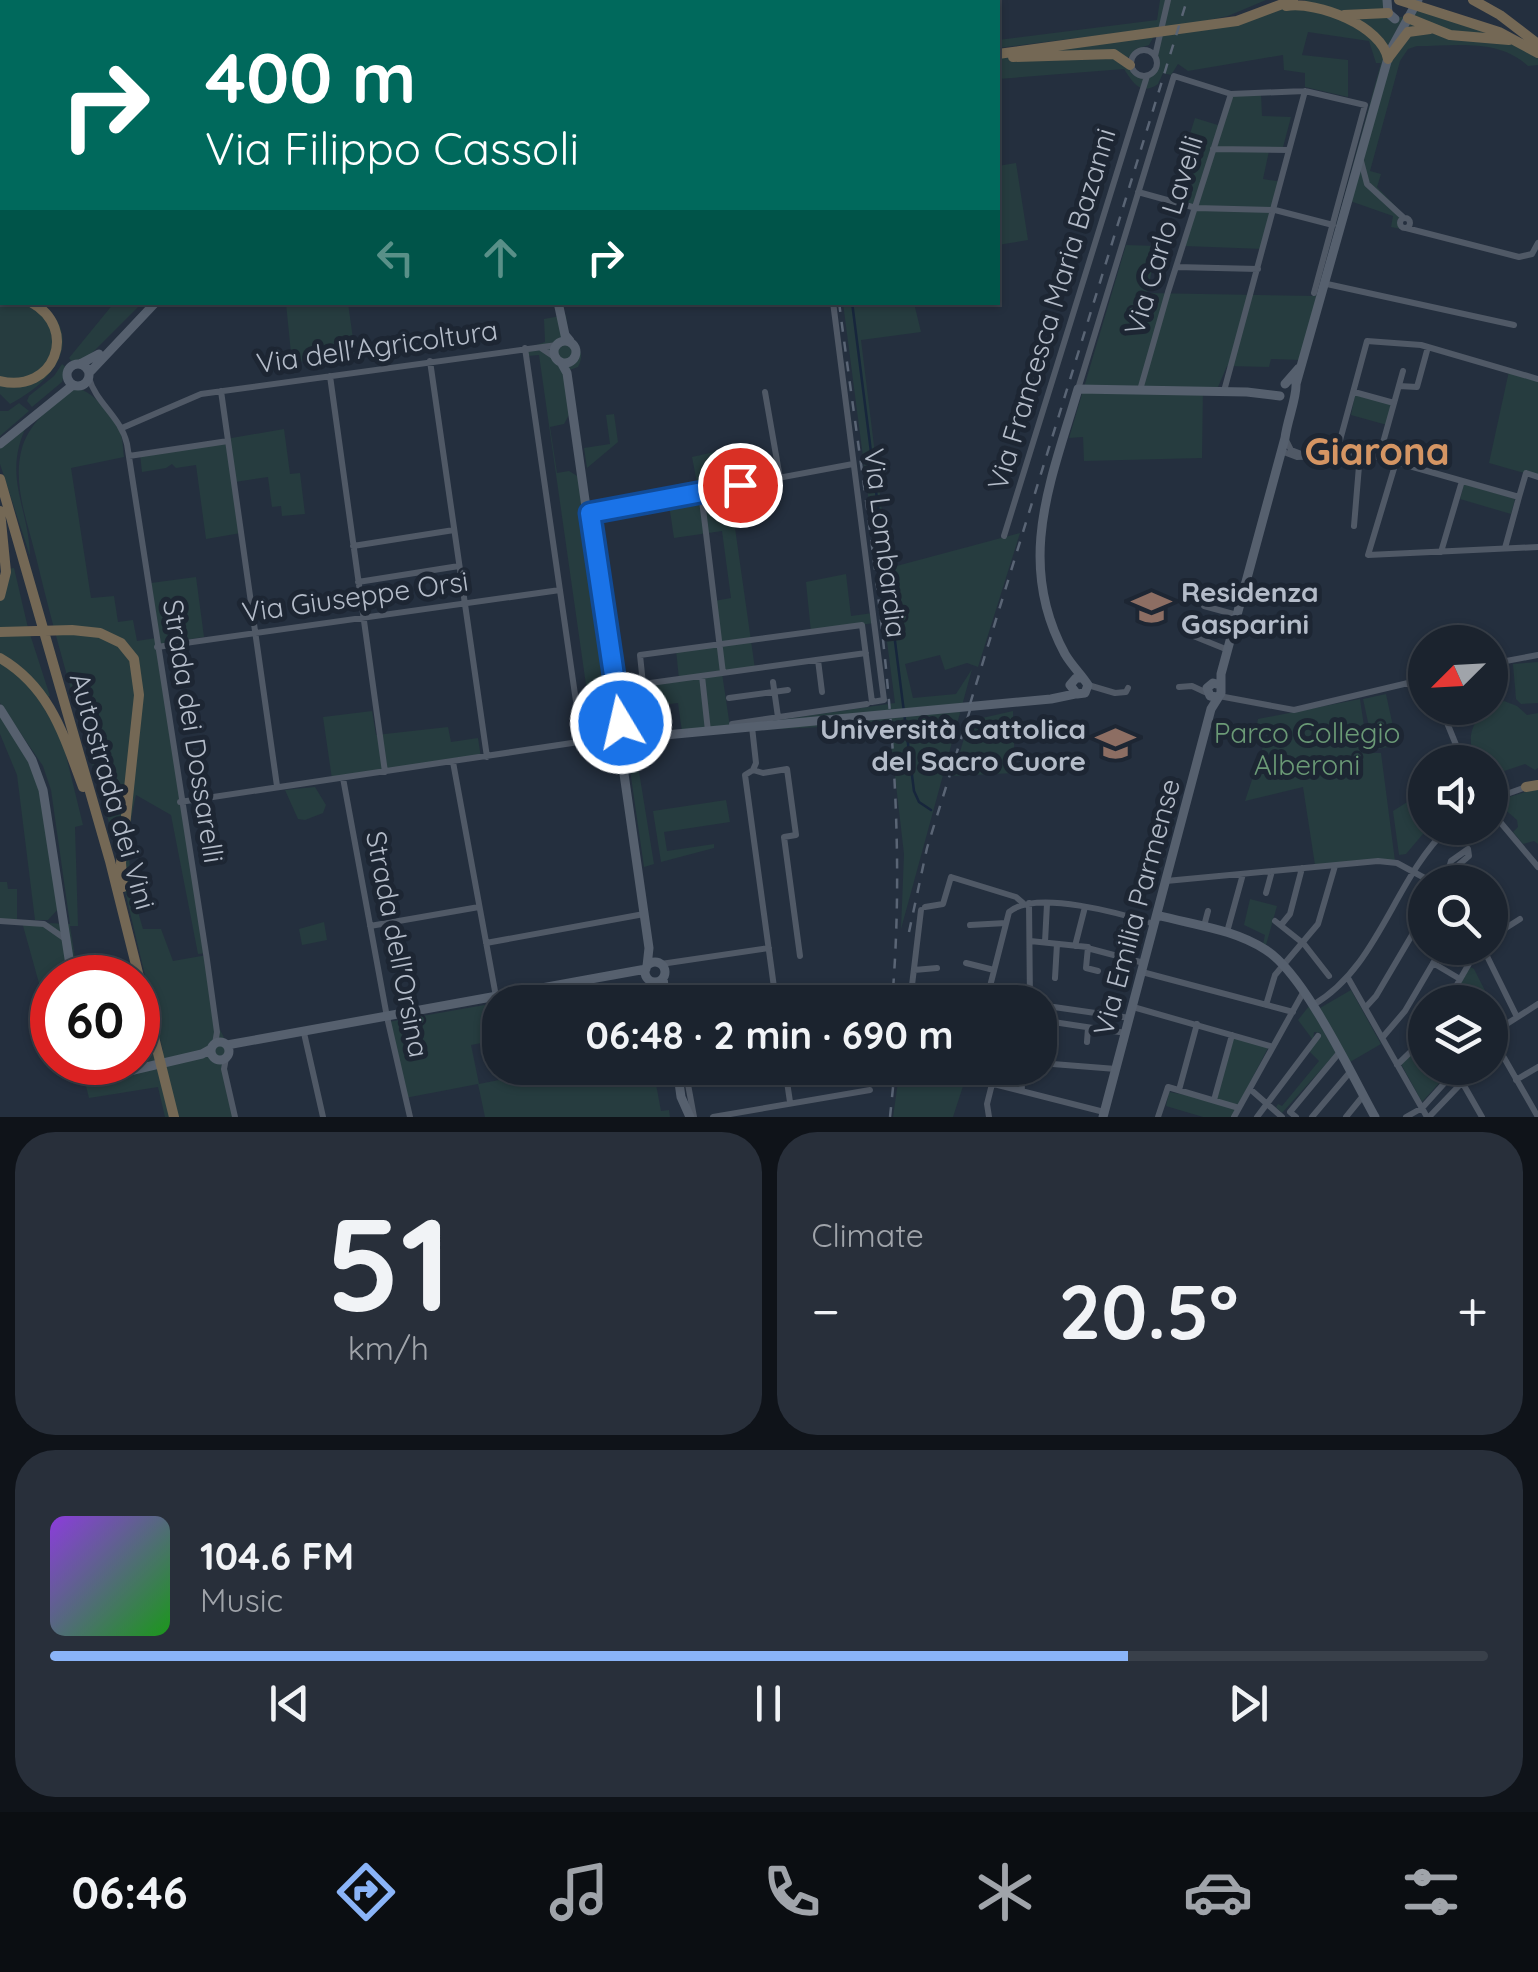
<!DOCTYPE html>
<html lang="en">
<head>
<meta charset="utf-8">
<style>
  body { margin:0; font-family:Quicksand,sans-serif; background:#282f3a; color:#f1f3f6; height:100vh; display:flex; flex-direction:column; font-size:38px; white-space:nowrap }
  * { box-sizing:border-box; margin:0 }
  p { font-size:32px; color:#a0a4aa }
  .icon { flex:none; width:55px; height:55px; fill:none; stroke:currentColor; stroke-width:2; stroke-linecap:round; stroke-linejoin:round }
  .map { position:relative; height:1117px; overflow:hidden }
  .side { display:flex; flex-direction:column; gap:15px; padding:15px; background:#0f1319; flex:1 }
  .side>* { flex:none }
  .guide { position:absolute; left:0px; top:0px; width:1000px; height:305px; box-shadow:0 2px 8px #0004,0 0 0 2px #39404a; background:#00695c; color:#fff; overflow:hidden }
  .needle { width:65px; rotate:246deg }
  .tools { position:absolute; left:1408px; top:625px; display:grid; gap:20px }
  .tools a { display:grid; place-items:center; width:100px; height:100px; border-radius:50%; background:#1b232e; box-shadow:0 2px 8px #0004,0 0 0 2px #39404a; font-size:50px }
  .speed { position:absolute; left:30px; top:955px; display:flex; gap:20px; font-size:50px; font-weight:700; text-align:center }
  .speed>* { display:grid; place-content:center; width:130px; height:130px; border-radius:50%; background:#1b232e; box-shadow:0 2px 8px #0004,0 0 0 2px #39404a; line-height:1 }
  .speed .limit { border:15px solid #d22; background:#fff; color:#111 }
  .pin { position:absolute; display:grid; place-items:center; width:85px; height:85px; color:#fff; margin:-42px; border:5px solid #fff; border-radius:50%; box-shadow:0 2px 10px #0007 }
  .me { position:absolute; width:110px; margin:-55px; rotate:351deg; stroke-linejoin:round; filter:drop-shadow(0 0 8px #0008) }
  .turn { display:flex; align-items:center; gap:35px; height:210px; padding:0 40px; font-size:45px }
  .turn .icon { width:130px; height:130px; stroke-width:2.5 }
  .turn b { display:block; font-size:70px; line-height:85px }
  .lanes { display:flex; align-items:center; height:95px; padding:0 40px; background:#0003; justify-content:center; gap:50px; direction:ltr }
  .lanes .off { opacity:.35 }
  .big { font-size:75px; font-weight:800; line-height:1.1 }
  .side .widget { flex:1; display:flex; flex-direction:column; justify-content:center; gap:15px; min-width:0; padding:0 35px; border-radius:40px; background:#282f3a }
  .side .dial { align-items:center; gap:0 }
  .dial b { font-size:130px; line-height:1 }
  .song { display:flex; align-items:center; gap:30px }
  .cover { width:120px; height:120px; border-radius:15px; background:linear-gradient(135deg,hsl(270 70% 55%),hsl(120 70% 35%)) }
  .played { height:10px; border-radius:5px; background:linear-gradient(90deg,#8ab4f8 75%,#39404a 75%) }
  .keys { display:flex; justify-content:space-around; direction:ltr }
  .heat { display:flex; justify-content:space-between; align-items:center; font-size:55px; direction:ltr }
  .side .tiles { flex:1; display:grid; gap:15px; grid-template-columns:1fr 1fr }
  .widget:last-child { grid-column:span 2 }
  .trip { position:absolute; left:482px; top:985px; width:575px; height:100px; border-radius:40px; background:#1b232e; box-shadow:0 2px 8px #0004,0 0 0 2px #39404a; font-weight:800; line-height:100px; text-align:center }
  .menu { display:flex; height:160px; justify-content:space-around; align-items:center; background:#0b0e12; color:#a0a4aa }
  .menu .icon { width:70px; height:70px }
  .menu .selected { color:#8ab4f8 }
  .menu b { font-size:45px; color:#f1f3f6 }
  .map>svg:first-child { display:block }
  .green { fill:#263c3f }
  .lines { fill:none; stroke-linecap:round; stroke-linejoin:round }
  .stream { stroke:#17263c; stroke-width:2.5 }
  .minor { stroke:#505966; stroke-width:6 }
  .major { stroke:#56606e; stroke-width:9 }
  .highway { stroke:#746855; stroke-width:10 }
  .rail { stroke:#5a6575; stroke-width:2.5; stroke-dasharray:10 10; stroke-linecap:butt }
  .route-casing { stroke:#114b97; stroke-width:25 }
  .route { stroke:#1a73e8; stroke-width:18 }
  .labels { text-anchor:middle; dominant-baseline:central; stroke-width:10; stroke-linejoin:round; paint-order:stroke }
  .street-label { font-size:28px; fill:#b4bcc9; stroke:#1d2633 }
  .poi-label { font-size:28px; font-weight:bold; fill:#b4bcc9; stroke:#1d2633; text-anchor:start }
  .park-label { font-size:28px; fill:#6b9a76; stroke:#1d2633 }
  .district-label { font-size:38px; font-weight:bold; fill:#d59563; stroke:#1d2633 }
</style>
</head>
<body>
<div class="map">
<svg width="1538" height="1117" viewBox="0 0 1538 1117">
  <rect width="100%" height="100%" fill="#242f3e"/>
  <path class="green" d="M1160,0H1266L1228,16L1195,23L1192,30L1307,0H1383L1390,2L1389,8L1396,17H1406L1412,8L1487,28L1538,57V65L1528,66C1498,38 1456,46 1417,46L1408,49L1400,61L1370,171L1381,174L1377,187L1405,216L1397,220L1402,229L1391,227L1393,216L1350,201L1303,360L1271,359L1269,367L1227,366L1218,387H1203L1202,458L1084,461L1083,437L1069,438L1126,245L1157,246L1147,293L1317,296L1381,63H1376L1369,41L1308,32L1302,55L1348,60V97L1305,87V73L1284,70L1283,55L1188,71L1178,64L1171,75L1163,73L1158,84C1141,96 1133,83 1124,69L998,79V58L1154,36L1149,45L1136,49L1128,58L1132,74L1142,79L1150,77L1159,66L1156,28L998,48V40L1157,20Z
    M1261,94L1262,116L1291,117L1283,147L1269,151L1263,179L1282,182L1264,249L1184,246L1196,207L1169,200L1195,118L1221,126L1230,95Z
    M1016,163L1028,240L998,245V166Z
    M5,302C46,303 54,318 52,357L29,380L0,379V304Z
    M34,303H42C87,342 51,383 10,404L0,394V383L39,379L59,340Z
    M114,303H142L89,356L72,362L69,358Z
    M286,303H348L355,353L292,363Z
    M843,303H914L921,332L861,340L889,568L1020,533L978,667L967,663L945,670L940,655L905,664L913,698L956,694L972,669L901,929L904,854L889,724L759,730L758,723L895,703Z
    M566,315C567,321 566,327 568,332C575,346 587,349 578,367L564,372L570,413L564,424L550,427L557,473L569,471L579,477L614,726L609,735L594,741L539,355L527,356L525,349L545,342L544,319Z
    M62,364L66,367L62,382L32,407L27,401L29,396L54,376Z
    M1509,371L1538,379V477L1489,463Z
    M73,388C92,388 112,415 120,432C123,439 123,449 124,457L71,468L91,598L114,596L118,622L133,620L137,641L156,638L207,953L198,954L171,815L136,795C124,846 128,879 143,929H161L173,961L207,955L218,1026L230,1049L226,1062L235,1117H165L158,1087L89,1098L84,1078L67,1081L62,1063L138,1062V1058L163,1051L123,883L142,685C141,661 127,637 103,630L129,655L137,677L119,860C92,758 60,659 36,557C28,524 13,486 21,452C28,422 51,408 73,388Z
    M1355,395L1394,405L1387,425L1351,415Z
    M19,403L29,411L0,436V411H8Z
    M614,414L618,442L587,468L584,448L610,444L606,415Z
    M28,423C1,476 29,506 30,556L0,464V446Z
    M284,429L290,474L300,473L305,514L282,516L281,506L272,507L268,477L235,482L241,533L206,539L196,465L176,468L172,464L166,468L142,472L140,454Z
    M714,452L718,478L697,483L692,457Z
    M1464,484L1515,499L1511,514L1460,499Z
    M735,487L740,527L735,528L755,669L722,673L730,727L682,732L678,703L636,708L639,736C621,728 623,713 620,695L640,693V684L679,679L676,650L719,644L714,601L731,598L722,531L674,538L668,498Z
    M14,568L28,628L50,696L47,697L0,655V600L7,569Z
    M846,574L851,616L873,613L874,623L811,632L806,582Z
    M196,577L204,637L160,644L151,583Z
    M0,661L31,686L62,739L83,825L75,827L78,926H70L78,977L52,978V1030L22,922L70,924L51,790L43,766L0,703Z
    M1538,662V703L1521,704L1516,699L1513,664Z
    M1386,694L1397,745L1374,750L1363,699Z
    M1360,699L1368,753H1381L1395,861L1315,865L1303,787L1245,801L1267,734L1256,730L1258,719Z
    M1504,701L1517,706L1527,715L1538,713V768L1535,770L1525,764L1492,775L1490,762L1475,760C1463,729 1478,712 1504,701Z
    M372,711L376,735L448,727L451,742L478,738L481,758L332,779L323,717Z
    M1013,711L1015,773L953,776L969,721Z
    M0,714L31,765L42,795L59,908L48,920H35L17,775L0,734Z
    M635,747L654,864L644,867L629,763Z
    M315,787L326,805L323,813L305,820L298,819L285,790Z
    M1538,788V844L1534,841L1523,844L1513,832L1518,827L1517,820L1502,807L1492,809L1490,803Z
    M1420,794L1425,812V828H1428L1406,854L1399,855L1393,811Z
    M726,800L730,822L664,832L667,851L714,844V848L661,862L653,811Z
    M0,882H7L8,889H17V922L0,920Z
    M1250,899L1277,906L1266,945L1263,944L1265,935L1244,925Z
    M324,922L327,940L302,945L299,929Z
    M1470,967L1474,969L1501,1022L1492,1031L1490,1002H1483L1460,984Z
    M1351,990L1381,1044L1350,1062L1320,1008Z
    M490,1004L497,1040H500V1057L496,1040L471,1045L479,1084L504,1079L502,1068H653L661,1111L669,1110L670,1117H485L478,1084L405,1098L388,1022Z
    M1309,1006L1336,1053L1282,1113L1276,1107L1278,1104L1282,1106L1319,1061L1309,1051L1321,1033L1314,1032L1313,1040L1298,1020Z
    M1232,1035L1268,1048L1232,1117H1203L1166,1106L1169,1092L1214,1100Z
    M1425,1040V1068H1453L1422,1102L1401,1064Z
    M900,1068H973L1021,1080L1022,1091L966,1077L953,1117H893Z"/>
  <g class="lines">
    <path class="stream" d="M813,0V2
      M852,302L914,791L919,802L931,810"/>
    <path class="minor" d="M47,2L48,0
      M1131 63a13 13 0 1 1 26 0a13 13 0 1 1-26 0Z
      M0,54L2,53
      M1155,56L1168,0
      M1213,149L1289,150
      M1361,161L1367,184L1404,218
      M1138,192L1196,208L1275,210L1333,225
      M1400 223a5 5 0 1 1 10 0a5 5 0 1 1-10 0Z
      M1406,228L1519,257L1532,254L1538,243
      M1176,267L1258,269
      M1327,284L1514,325
      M833,302L884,700L872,702L862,625L640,655L643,684L866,653
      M525,348L582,743
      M541,348L556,358
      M430,361L487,757
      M330,376L385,772
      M89,378C96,403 121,417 127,444L207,960L217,1032L215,1044
      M1399,386L1417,387L1428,347
      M1078,389L1174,76L1231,94L1305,91L1365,105L1314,293
      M1140,390L1168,292L1231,94
      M221,391L277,786
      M1224,391L1305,91
      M765,392L780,478
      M1354,392L1394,403
      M122,428L201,394L557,345
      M1285,438L1291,450L1304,455
      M1281,451L1297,457L1367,454L1519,497L1526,473L1538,477
      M1336,455L1367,341L1421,345L1538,379
      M129,456L228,441
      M1379,457L1403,371
      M1396,462L1368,555L1538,547
      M701,492L723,673
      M591,513L853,464
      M1354,526L1360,454
      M1004,536L1147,76
      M353,546L454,530
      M1505,548L1519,497
      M1441,552L1462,481
      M358,582L459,566
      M1204,606L1237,615
      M1186,633L1228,650
      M157,647L560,590
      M818,660L822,692
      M1490,664L1538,655
      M702,676L708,731
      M773,682L778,717
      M1088,685L1115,693L1126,692L1128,688
      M1411,685L1425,688
      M1179,687L1192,686L1207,693
      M1219,696L1294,710L1425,679
      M729,698L788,690
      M1441,708L1463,762
      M732,724L867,704
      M752,727L756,763L753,770L763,773L787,769L796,835L784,837L800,956
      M453,762L497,1002
      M753,770L745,775L776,1002
      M343,778L387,1017L410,1117
      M1490,800L1526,787
      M180,802L612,737
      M1490,810L1538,867
      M1166,881L1378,861L1397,863L1432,882
      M1433,882L1449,868L1451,861L1468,849L1469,856L1456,867L1449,868
      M1266,893L1272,871
      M1029,903L1030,1002
      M925,907L943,904L951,877L1016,897L1023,903
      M0,921L44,924L64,938
      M1275,921L1304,944L1329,976
      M970,925L1006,923
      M1281,925L1290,914L1302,868
      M370,926L479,907
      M1204,926L1208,911
      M1227,932L1243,874
      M1490,938L1520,919
      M1030,941L1088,947L1086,968L1098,971
      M1045,942L1047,904
      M486,943L644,914
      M1075,946L1085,907
      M1483,948L1517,1017
      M1091,949L1144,963
      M966,963L994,970
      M1433,963L1460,979
      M661,964L769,948
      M914,970L937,968
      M1142,972L1293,1012
      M1055,978L1057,944
      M1348,978L1427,1117
      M676,1001V1002
      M910,1002L921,910
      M986,1002L1009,912C1035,889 1123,914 1154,924
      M1447,1002L1478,948
      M1040,1005L1130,1018
      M1266,1005L1275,975L1318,924L1335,866
      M1313,1005C1379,967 1394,879 1448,828
      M1133,1007L1273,1047
      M1365,1008L1376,996L1425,913
      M1040,1020L1126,1033
      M304,1033L323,1117
      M1491,1034L1538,1004
      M1491,1035L1538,1117
      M1382,1038L1405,1011L1442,948
      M1087,1042L1088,1028
      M226,1058L224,1069L235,1117
      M1040,1063L1116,1069
      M1397,1065L1425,1038
      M685,1068L694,1117
      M785,1068L790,1102
      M903,1068V1071L966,1077L1104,1112
      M1021,1068L1022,1091
      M1516,1080L1538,1067
      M1462,1082L1482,1117
      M1250,1089L1282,1117
      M1179,1090L1197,1024
      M1214,1100L1232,1035
      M713,1117L870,1090
      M989,1117L987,1104L992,1084
      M1158,1117L1168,1087L1239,1108
      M1234,1117L1304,991
      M1257,1117L1318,1036
      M1296,1117L1290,1112L1339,1053
      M1312,1117L1350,1072
      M1346,1117L1363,1096
      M1406,1117L1422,1108L1458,1068
      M1429,1117L1476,1068"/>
    <path class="major" d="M510,0V2
      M518,0L519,2
      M1387,0L1388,13L1395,19
      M558,302L565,335L570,341
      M554 352a11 11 0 1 1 22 0a11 11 0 1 1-22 0Z
      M561,362L567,373L616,719L614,733
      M67 375a11 11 0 1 1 22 0a11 11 0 1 1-22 0Z
      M80,364L99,354
      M89,373L156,302
      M1285,384L1299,368
      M0,444L73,385
      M1082,678H1076L1070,685L1077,694L1085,693L1088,685C1081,674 1072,666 1065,654C1015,562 1051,481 1078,389L1247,392L1280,396
      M1217,697L1210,696L1207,688L1213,683L1220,685
      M0,709L32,760L43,790L72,978
      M611 741a10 10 0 1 1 20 0a10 10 0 1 1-20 0Z
      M629,734L644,737L1051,699L1075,694
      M617,750L622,760L649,948L647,966
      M1157,915C1194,925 1234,929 1266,950C1305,975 1351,1074 1375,1117
      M645 972a10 10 0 1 1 20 0a10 10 0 1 1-20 0Z
      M663,978L666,1002
      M211 1051a9 9 0 1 1 18 0a9 9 0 1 1-18 0Z
      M227,1045L646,969
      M94,1062L125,1072L202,1054L211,1049
      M677,1068L681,1097L690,1117
      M1103,1117L1211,709L1221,693V674L1285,438C1287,421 1297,397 1296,384L1390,51L1418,0"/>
    <path class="highway" d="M309,0L310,2
      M337,0V2
      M1399,0L1499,32L1538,53
      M1473,0L1500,15L1538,44
      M130,2L131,0
      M138,2L140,0
      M147,2L148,0
      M156,2L158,0
      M299,2L300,0
      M1286,6C1318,1 1382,26 1388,59
      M1344,15L1388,13
      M1408,18L1450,35L1509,40
      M998,54L1237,21L1293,0
      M1013,57L1114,54L1130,65
      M1389,57L1408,32L1430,29
      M0,192L2,190
      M0,218L2,214
      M0,232L2,228
      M0,247L2,243
      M0,262L2,258
      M0,302L2,301
      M0,381C54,394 80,329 31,302
      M0,479L110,861L174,1117
      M0,511L6,572L0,596
      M0,632L72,630L100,633L121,643L134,659L139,695L121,863L123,887
      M0,658C50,687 64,736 83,787
      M1526,787L1538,785"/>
    <path class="rail" d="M805,0V2
      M839,302C869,535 912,767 892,1002
      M970,704L1187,0
      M909,932L927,848L970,710
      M890,1117L895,1068"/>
  </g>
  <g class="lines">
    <defs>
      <path id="route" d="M621,723L590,513L740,485"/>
    </defs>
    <use href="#route" class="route-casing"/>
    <use href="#route" class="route"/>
  </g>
  <defs>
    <symbol id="university-bare" viewBox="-9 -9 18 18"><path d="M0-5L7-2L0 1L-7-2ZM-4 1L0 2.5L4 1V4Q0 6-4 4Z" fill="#8d6e63" stroke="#1d2633" stroke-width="2.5" paint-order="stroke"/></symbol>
  </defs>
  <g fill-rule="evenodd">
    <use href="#university-bare" x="1124" y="580" width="55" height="55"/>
    <use href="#university-bare" x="1088" y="716" width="55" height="55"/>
  </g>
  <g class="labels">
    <g class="street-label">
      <text transform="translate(1163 235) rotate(-73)">Via Carlo Lavelli</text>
      <text transform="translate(1051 309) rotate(-73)">Via Francesca Maria Bazanni</text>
      <text transform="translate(377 346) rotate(-8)">Via dell'Agricoltura</text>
      <text transform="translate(886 543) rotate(83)">Via Lombardia</text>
      <text transform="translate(355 596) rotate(-8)">Via Giuseppe Orsi</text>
      <text transform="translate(194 731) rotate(81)">Strada dei Dossarelli</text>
      <text transform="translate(113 791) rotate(74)">Autostrada dei Vini</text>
      <text transform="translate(1136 907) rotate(-75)">Via Emilia Parmense</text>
      <text transform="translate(398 944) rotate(79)">Strada dell'Orsina</text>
    </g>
    <g class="poi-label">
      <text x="1181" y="591">Residenza<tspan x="1181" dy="32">Gasparini</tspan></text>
      <text x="1086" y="728" text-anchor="end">Università Cattolica<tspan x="1086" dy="32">del Sacro Cuore</tspan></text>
    </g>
    <g class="park-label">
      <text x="1307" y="732">Parco Collegio<tspan x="1307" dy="32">Alberoni</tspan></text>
    </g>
    <g class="district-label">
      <text x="1377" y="451">Giarona</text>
    </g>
  </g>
</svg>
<div class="tools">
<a><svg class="needle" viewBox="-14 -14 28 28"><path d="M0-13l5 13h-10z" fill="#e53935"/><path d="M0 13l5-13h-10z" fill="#a0a4aa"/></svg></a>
<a><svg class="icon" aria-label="sound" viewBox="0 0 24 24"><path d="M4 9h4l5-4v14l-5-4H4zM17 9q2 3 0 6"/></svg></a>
<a><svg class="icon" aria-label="search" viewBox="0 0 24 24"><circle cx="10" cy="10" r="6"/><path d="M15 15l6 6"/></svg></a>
<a><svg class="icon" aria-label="layers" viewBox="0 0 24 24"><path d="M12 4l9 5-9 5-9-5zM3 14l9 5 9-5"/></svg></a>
</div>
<div class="speed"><div class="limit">60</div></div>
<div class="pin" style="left:740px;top:485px;background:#d93025"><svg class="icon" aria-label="arrive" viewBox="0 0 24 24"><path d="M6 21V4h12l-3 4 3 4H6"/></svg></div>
<svg class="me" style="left:621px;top:723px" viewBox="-20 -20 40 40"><circle r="17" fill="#1a73e8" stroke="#fff" stroke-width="3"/><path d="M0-11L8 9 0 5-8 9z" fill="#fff"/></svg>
<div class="trip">06:48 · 2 min · 690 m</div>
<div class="guide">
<div class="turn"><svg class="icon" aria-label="right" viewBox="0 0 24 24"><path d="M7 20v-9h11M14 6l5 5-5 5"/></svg><div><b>400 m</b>Via Filippo Cassoli</div></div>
<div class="lanes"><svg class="icon off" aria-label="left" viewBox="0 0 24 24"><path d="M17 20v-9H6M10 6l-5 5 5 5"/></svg><svg class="icon off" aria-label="ahead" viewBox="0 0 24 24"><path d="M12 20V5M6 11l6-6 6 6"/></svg><svg class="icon" aria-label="right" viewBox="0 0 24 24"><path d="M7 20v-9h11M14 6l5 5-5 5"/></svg></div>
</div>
</div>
<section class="side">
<div class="tiles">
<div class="widget dial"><b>51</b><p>km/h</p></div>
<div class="widget"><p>Climate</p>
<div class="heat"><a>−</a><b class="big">20.5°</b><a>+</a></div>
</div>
<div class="widget">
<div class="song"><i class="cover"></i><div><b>104.6 FM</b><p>Music</p></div></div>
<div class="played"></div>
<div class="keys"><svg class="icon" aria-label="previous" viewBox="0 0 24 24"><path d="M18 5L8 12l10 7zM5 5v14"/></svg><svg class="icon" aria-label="pause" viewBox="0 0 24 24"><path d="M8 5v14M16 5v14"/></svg><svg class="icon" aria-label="next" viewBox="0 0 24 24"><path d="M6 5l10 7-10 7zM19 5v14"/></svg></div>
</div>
</div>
</section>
<nav class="menu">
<b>06:46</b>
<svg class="icon selected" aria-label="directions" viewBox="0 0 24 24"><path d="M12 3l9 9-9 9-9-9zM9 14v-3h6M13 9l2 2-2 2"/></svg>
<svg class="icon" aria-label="music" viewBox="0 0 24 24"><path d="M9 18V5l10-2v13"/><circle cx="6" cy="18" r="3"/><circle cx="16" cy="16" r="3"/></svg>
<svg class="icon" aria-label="phone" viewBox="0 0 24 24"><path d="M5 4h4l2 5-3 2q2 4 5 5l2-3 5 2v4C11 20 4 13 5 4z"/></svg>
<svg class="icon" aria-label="climate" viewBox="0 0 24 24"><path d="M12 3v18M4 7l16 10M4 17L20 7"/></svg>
<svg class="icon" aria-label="car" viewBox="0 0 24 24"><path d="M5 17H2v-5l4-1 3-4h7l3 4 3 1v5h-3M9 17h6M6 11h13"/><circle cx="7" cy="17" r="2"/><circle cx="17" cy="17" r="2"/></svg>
<svg class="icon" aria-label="filters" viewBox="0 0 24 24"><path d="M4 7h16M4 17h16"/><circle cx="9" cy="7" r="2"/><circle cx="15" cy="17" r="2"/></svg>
</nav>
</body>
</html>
